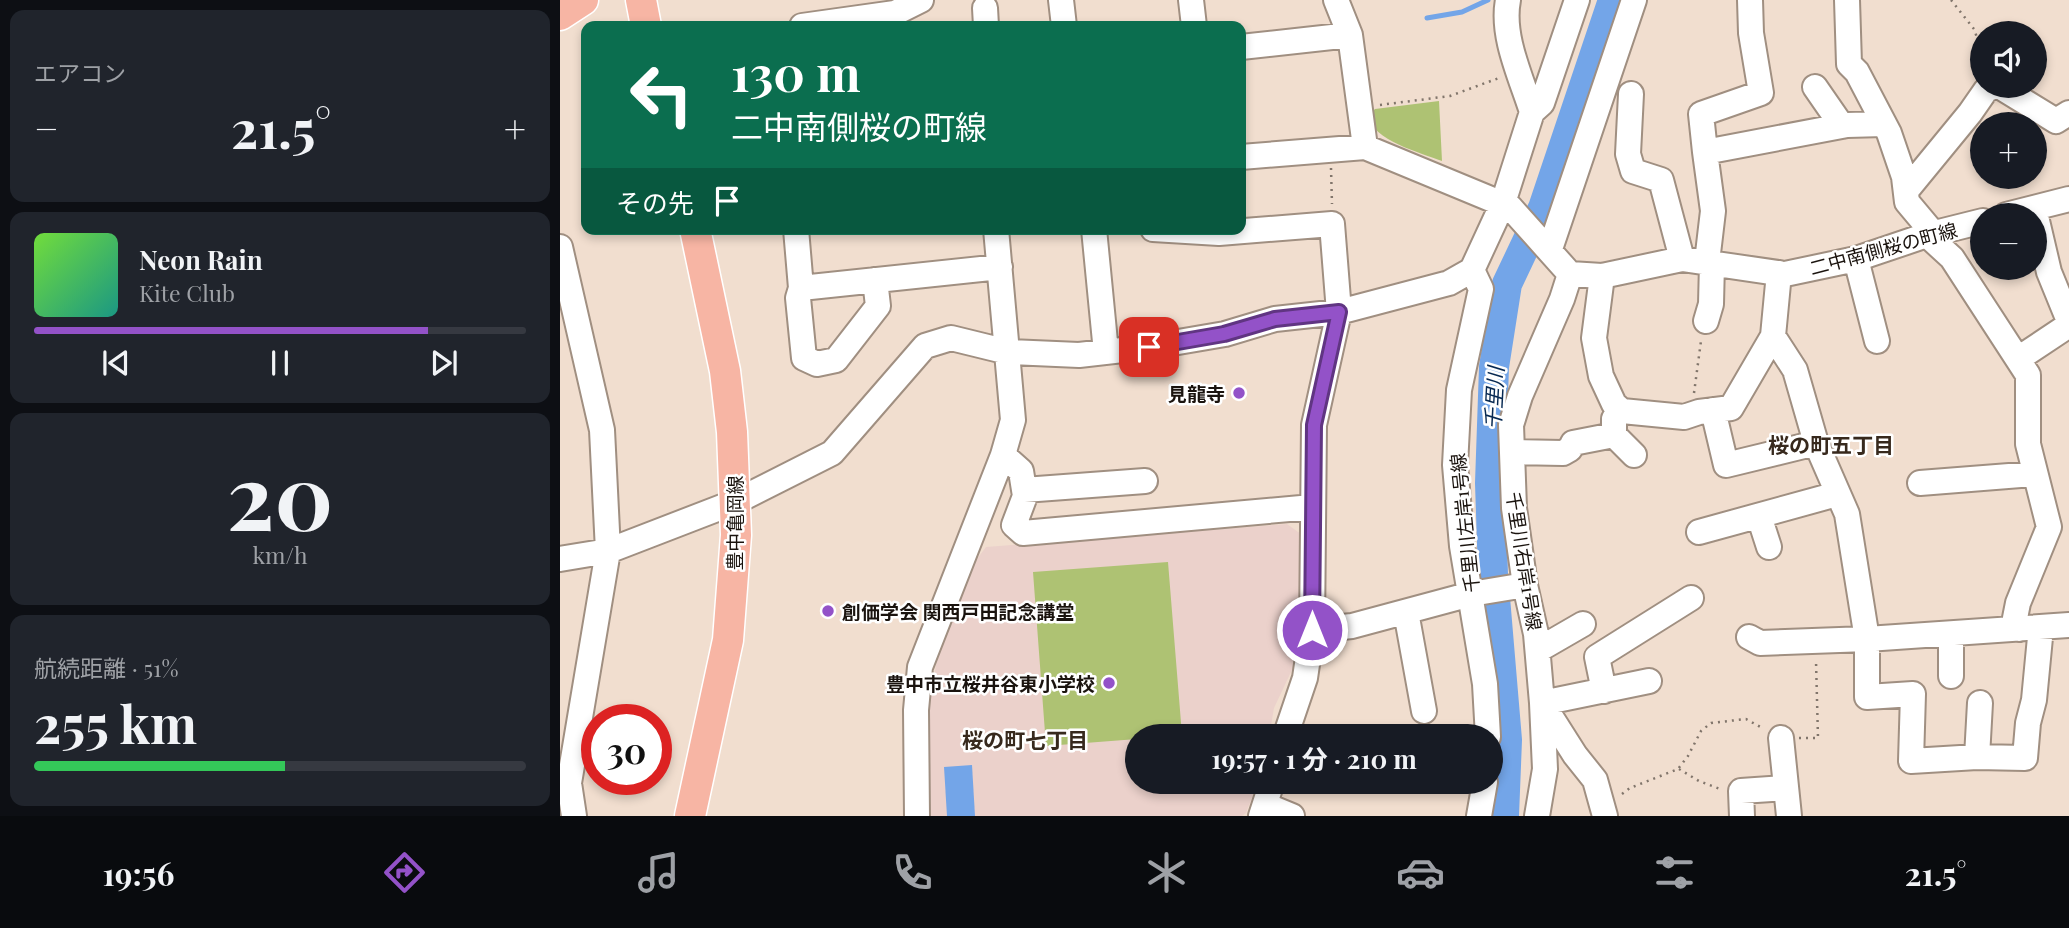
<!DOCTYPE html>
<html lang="ja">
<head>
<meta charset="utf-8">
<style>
  body { margin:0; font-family:"Playfair Display","Noto Sans JP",serif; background:#20242c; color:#f1f3f6; height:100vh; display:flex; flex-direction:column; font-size:26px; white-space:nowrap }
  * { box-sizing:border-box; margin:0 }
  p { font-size:23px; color:#9ea1a6 }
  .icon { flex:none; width:38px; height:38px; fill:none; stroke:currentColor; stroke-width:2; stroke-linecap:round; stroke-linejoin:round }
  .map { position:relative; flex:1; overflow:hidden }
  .side { display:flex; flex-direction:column; gap:10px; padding:10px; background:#0d0f14; width:560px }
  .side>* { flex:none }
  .guide { position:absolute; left:21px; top:21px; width:665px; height:214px; border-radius:14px; box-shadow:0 4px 10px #0003; background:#0b6e4f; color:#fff; overflow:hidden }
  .tools { position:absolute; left:1410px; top:21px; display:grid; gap:14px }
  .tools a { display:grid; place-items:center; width:77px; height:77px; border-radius:50%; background:#171b24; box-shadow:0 4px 10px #0003; font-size:35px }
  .speed { position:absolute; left:21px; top:704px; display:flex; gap:14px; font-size:35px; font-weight:700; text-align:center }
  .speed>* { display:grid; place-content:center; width:91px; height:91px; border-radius:50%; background:#171b24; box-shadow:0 4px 10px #0003; line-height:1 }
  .speed .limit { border:10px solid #d22; background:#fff; color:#111 }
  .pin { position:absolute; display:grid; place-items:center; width:60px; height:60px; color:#fff; margin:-30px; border-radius:14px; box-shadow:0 4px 10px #0006 }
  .me { position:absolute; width:77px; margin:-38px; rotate:0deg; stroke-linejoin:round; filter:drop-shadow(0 0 5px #0008) }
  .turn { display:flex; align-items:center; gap:24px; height:147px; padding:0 35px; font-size:32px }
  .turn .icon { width:91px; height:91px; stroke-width:2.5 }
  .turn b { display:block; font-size:49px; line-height:60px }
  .then { display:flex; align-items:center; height:66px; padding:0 35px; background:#0003; gap:14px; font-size:26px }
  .big { font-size:52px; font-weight:700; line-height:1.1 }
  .side .card { flex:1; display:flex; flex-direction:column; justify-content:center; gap:10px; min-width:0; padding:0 24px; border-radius:14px; background:#20242c }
  .side .dial { align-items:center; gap:0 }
  .dial b { font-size:91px; line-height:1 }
  .song { display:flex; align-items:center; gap:21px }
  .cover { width:84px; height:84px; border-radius:10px; background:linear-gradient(135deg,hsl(100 70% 55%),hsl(170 70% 35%)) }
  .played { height:7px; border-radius:4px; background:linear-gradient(90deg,#9352c8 80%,#363941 80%) }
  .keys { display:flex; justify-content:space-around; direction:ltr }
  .heat { display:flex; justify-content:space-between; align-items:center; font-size:38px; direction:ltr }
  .charge { height:10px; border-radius:5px; background:linear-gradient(90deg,#34c759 51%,#363941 0) }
  .trip { position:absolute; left:565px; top:724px; width:378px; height:70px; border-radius:35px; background:#171b24; box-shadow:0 4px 10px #0003; font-weight:700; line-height:70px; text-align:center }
  .tabs { display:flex; height:112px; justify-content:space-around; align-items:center; background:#090b0e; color:#9ea1a6 }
  .tabs .icon { width:49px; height:49px }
  .tabs .active { color:#9352c8 }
  .tabs b { font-size:32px; color:#f1f3f6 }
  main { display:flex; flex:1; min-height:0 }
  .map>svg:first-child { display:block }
  .education { fill:#ebd1cb }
  .green { fill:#aec273 }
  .water { fill:#73a5e8 }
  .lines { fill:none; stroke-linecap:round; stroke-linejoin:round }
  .stream { stroke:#73a5e8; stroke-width:5 }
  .river { stroke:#73a5e8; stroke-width:30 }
  .minor-casing { stroke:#a08f81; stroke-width:28 }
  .major-casing { stroke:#fff; stroke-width:33 }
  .path { stroke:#81756b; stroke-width:2.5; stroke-dasharray:2 5; stroke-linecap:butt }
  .minor { stroke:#fff; stroke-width:24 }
  .major { stroke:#f7b5a4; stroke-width:30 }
  .route-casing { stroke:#603582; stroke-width:18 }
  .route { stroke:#9352c8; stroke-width:12 }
  .poi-dot { fill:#9352c8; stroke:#fff; stroke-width:2.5 }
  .labels { text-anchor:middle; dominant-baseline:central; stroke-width:5; stroke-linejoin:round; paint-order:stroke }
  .street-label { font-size:19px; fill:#1a130e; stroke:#fff }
  .poi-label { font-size:19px; font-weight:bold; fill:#1a130e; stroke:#fff; text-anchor:end }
  .water-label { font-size:21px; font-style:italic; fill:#072952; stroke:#fff }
  .neighbourhood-label { font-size:21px; font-weight:bold; fill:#37291d; stroke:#fff }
</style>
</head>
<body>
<main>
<section class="side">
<div class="card"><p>エアコン</p>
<div class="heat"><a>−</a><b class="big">21.5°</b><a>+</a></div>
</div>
<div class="card">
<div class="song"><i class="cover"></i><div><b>Neon Rain</b><p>Kite Club</p></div></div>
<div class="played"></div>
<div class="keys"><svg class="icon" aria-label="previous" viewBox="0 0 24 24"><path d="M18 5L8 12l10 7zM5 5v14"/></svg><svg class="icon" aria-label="pause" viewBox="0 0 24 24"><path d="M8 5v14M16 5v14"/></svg><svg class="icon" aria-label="next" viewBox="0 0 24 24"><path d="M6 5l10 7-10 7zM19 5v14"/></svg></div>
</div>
<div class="card dial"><b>20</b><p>km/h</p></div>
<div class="card"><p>航続距離 · 51%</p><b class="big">255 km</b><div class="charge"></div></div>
</section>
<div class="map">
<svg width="1509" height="816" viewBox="0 0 1509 816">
  <rect width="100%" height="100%" fill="#f1decf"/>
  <path class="education" d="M727,524L745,537L739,655L714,708L709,737H578V782H698L686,813L682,816H368V712L377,659L408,571L426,547Z"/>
  <path class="green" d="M879,101L882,161C861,153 812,140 808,116L815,109Z
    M608,562L622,735L578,737L577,739L486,746L473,572Z"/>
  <path class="water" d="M412,765L415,816H387L384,767Z"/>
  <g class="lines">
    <path class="stream" d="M867,18L902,12L928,0"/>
    <path class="river" d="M944,816L947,740L933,574L930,483L934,367L947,284L983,208L1053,0"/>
    <defs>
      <path id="minor" d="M501,0L504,26
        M631,0L634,26
        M776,0L790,35L805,147
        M948,0C941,36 961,77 972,112
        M1287,0L1289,64L1297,72L1329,133L1344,177L1347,202L1373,233
        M425,8L426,26
        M242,26L335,13L361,0
        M681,47L790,35
        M1439,86L1496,121L1509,113
        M1255,87L1282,126
        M1071,94L1068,154L1073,171L1101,180L1122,259
        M1145,152L1141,114L1201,93L1191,33L1190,0
        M681,157L805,147L950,207L1010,274L1042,276L1122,259L1225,274L1296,259L1367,235L1423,221
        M1346,191L1410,113L1426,90L1435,86
        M1474,208L1489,272L1509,321
        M1446,215L1509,199
        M236,229L241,288L440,267
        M534,229L546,352
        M593,229L659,233L772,224L779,312L754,425L752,630L745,678L725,737
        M1367,235L1392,258L1468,375V444L1489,527L1458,603L1455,618L1459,629
        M0,247L42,430L48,551L9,783L14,816
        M990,249L1074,0
        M1296,259L1317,341
        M1147,262L1153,211L1145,152L1287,125L1324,124
        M912,270L921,289L899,390L895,465L902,546L925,684L928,737
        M1219,273L1213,336L1235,370L1256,443L1287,514L1307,639L1509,625
        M1042,276L1034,338L1041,376L1054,404L1062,411L1124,417L1139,412L1171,408L1213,336
        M241,288L238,298L244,358L257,364L276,360L318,306L315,280
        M1146,321L1151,304L1152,263
        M1458,359L1509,325
        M1153,410L1166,465L1256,443
        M1054,419V435L1074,455
        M952,452L1003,453L1010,449L1013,443L1054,435
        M443,455L461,471L465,496L454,525L463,533L752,507
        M1360,483L1475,474
        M464,490L585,481
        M1199,516L1209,547
        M1139,532L1277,494
        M0,559L48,551L175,502L272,453L365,346L391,338L448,352L519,355L589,347L665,334L715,319L779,312L889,283L912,270L943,203L972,112L982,103L1017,0
        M846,612L864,711
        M752,630L792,626L911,594L965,585
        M1189,637L1200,643L1307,639V697L1353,694L1351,761L1417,757L1465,758L1468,723L1474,700L1481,627
        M978,650L1023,624
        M1391,676V634
        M1044,691L1037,657L1131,598
        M1221,738L1229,816
        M1417,757L1420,703
        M705,805L732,816
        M357,816L356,710L360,667L443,455L453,420L436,229
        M701,816L712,782
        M919,816L925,782
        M977,816L985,769L982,703L976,634L965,585L954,508L951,425L960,396L1002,299L1010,274
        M1045,816L1035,780L1015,755L982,703L1089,681
        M1182,816L1181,791L1226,788"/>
      <path id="major" d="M81,0L86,26
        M0,15L23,0
        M130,816L168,640L176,535L172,432L165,371L135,229"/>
    </defs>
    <use href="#minor" class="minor-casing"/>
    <use href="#major" class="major-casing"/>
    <path class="path" d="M1391,0L1414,29L1423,55
      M820,105L890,96L939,78
      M771,168L772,204
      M1134,393L1141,341
      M1239,738H1258L1256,661
      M1119,769L1139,781L1160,789
      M1062,794L1070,788L1118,769L1128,756L1141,731L1151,723L1186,719L1204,729"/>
    <use href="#minor" class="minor"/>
    <use href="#major" class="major"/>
  </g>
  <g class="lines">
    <defs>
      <path id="route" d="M589,347L664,334L715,319L779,312L754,425L752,630"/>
    </defs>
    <use href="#route" class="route-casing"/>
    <use href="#route" class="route"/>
  </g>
  <g class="poi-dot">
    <circle cx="679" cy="393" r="7"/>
    <circle cx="268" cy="611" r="7"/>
    <circle cx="549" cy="683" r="7"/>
  </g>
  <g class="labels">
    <g class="street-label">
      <text transform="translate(1323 248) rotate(-15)">二中南側桜の町線</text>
      <text transform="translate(174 523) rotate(-90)">豊中亀岡線</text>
      <text transform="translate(904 523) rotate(-96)">千里川左岸1号線</text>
      <text transform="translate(965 561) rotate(81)">千里川右岸1号線</text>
    </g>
    <g class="poi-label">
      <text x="665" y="393">見龍寺</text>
      <text x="282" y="611" text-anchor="start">創価学会 関西戸田記念講堂</text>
      <text x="535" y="683">豊中市立桜井谷東小学校</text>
    </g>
    <g class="water-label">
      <text transform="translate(933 398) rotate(-87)">千里川</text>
    </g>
    <g class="neighbourhood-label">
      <text x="1271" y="444">桜の町五丁目</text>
      <text x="465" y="739">桜の町七丁目</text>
    </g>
  </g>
</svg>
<div class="tools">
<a><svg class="icon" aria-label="sound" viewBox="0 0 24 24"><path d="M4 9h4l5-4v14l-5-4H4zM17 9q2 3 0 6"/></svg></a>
<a>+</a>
<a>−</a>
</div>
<div class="speed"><div class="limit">30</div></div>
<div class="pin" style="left:589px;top:347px;background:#d93025"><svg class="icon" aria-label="arrive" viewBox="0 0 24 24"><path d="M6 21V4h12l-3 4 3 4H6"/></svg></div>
<svg class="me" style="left:752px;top:630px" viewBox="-20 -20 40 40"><circle r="17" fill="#9352c8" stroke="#fff" stroke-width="3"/><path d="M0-11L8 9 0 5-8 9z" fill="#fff"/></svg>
<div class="trip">19:57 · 1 分 · 210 m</div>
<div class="guide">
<div class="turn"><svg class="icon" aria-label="left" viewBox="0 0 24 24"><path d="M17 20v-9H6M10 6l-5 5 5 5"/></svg><div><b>130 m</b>二中南側桜の町線</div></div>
<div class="then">その先<svg class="icon" aria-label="arrive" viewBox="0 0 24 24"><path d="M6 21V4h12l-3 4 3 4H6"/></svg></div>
</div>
</div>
</main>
<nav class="tabs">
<b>19:56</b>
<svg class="icon active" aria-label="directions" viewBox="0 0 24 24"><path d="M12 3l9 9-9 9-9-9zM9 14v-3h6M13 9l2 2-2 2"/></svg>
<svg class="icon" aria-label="music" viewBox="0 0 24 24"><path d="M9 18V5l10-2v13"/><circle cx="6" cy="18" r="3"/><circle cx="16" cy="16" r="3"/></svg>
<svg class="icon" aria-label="phone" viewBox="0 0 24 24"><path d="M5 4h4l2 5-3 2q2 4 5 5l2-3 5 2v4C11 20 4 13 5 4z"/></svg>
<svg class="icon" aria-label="climate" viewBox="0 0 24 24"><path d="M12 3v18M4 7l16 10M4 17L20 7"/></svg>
<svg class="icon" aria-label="car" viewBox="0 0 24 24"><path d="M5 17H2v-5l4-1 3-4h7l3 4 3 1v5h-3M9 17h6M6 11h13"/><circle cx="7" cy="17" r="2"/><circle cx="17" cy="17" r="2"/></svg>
<svg class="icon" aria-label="filters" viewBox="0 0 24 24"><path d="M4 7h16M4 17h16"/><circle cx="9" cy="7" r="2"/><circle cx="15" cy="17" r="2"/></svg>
<b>21.5°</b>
</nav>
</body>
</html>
